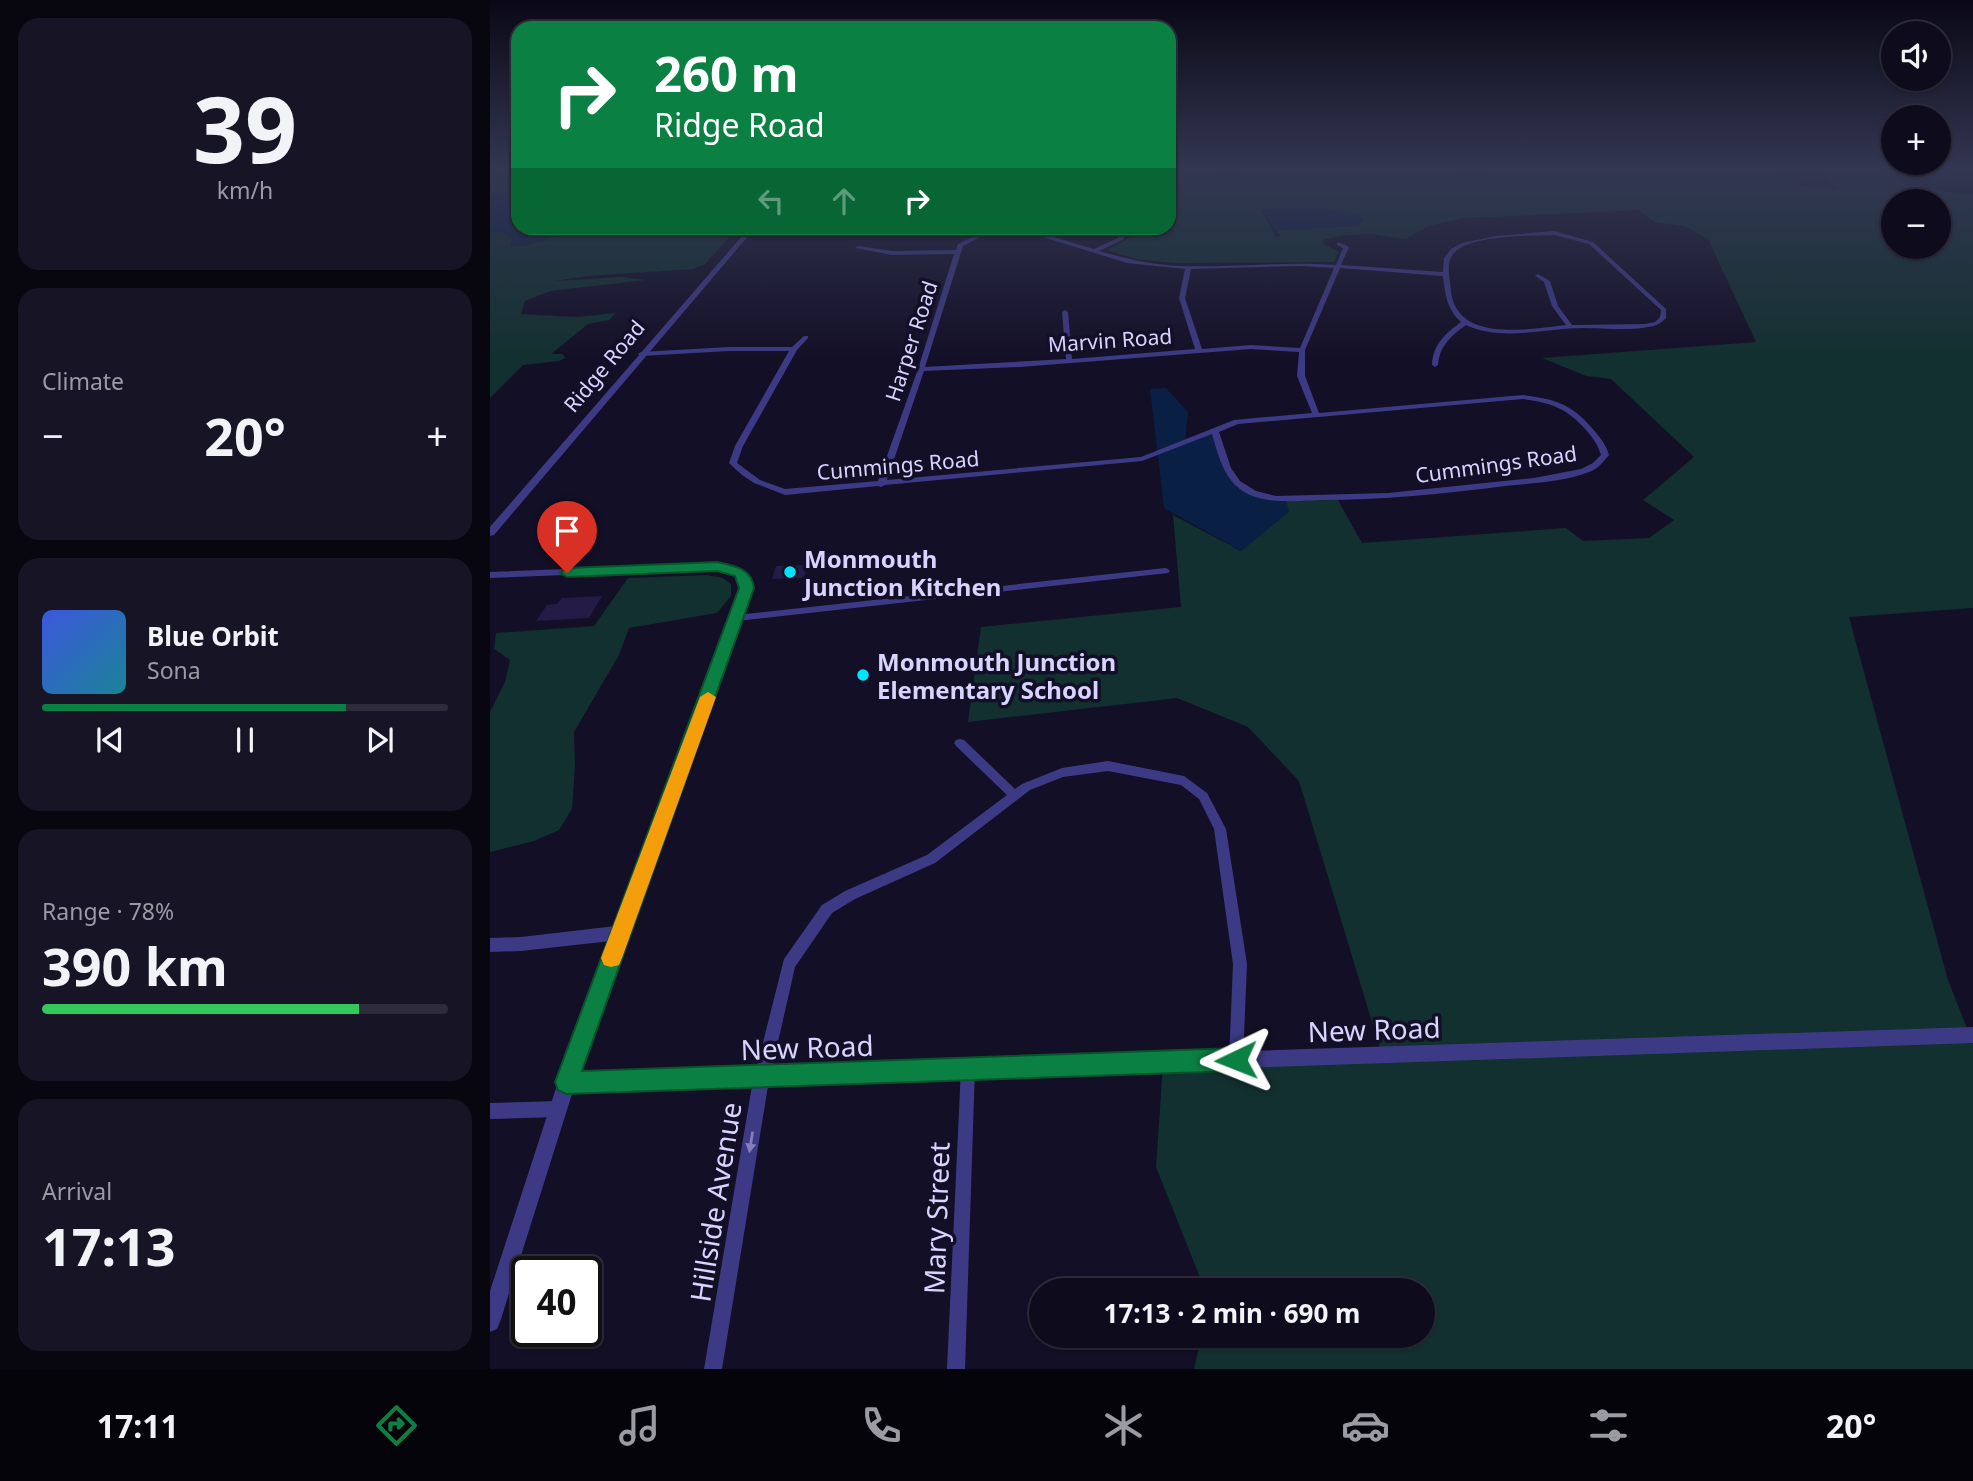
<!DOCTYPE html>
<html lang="en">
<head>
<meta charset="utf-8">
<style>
  body { margin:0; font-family:"Noto Sans",sans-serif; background:#171425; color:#f1f3f6; height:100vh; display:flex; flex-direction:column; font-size:26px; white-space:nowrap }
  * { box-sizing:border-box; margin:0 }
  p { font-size:23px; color:#9b9ba3 }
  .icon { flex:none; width:38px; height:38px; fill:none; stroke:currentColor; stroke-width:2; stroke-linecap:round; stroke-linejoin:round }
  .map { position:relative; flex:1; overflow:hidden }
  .sheet { display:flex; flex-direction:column; gap:18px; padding:18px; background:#08060f; width:490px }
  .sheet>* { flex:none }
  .hud { position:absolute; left:21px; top:21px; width:665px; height:214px; border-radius:21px; box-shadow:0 2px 5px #0004,0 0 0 2px #2e2b3b; background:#0b8043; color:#fff; overflow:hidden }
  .controls { position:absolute; left:1391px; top:21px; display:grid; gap:14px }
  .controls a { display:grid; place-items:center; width:70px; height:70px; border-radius:50%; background:#0e0b1c; box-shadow:0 2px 5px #0004,0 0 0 2px #2e2b3b; font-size:35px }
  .speed { position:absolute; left:21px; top:1256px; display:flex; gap:14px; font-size:35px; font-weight:700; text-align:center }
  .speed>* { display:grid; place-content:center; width:91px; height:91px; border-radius:50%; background:#0e0b1c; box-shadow:0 2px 5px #0004,0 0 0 2px #2e2b3b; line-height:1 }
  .speed .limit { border:4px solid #111; border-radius:10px; background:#fff; color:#111 }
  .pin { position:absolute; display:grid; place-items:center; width:60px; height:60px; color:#fff; margin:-72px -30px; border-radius:50% 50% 50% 0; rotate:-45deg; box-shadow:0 0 7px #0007 }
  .pin .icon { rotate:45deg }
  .me { position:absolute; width:77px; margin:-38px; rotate:268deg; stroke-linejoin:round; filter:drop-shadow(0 0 5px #0008) }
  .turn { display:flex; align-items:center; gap:24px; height:147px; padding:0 28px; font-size:32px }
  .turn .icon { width:91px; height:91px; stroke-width:2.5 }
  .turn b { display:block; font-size:49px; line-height:60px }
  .lanes { display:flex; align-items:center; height:66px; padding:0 28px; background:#0003; justify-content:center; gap:35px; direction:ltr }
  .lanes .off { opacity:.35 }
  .big { font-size:52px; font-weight:700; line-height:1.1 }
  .sheet .tile { flex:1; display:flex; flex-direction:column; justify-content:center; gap:10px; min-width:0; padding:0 24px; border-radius:21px; background:#171425 }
  .sheet .dial { align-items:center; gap:0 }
  .dial b { font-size:91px; line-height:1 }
  .song { display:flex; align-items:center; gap:21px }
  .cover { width:84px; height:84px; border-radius:10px; background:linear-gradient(135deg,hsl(230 70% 55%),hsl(190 70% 35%)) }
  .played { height:7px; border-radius:4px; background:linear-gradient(90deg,#0b8043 75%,#2e2b3b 75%) }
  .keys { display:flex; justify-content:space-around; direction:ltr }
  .heat { display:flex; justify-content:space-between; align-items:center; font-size:38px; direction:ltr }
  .charge { height:10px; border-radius:5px; background:linear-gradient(90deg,#34c759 78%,#2e2b3b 0) }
  .trip { position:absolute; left:539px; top:1278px; width:406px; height:70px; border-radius:35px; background:#0e0b1c; box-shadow:0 2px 5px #0004,0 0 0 2px #2e2b3b; font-weight:700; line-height:70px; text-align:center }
  .tabs { display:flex; height:112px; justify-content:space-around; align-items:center; background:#06040b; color:#9b9ba3 }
  .tabs .icon { width:49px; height:49px }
  .tabs .active { color:#0b8043 }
  .tabs b { font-size:32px; color:#f1f3f6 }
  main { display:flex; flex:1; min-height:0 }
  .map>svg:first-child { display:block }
  .green { fill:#12302f; fill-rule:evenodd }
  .water { fill:#0a1f44 }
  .building { fill:#241b47 }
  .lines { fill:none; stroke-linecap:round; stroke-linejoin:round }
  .minor { fill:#3d3a85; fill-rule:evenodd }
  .tertiary { fill:#3d3a85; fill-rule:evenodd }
  .oneway { fill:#837fbc }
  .route { fill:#0b8043; stroke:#07532c; stroke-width:2 }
  .slow { fill:#f59e0b }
  .poi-dot { fill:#00e5ff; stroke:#130f26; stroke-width:2.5 }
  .labels { text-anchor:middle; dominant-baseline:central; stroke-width:7; stroke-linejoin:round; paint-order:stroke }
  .far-street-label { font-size:21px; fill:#d9d4ff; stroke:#130f26 }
  .poi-label { font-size:24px; font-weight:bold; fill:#d9d4ff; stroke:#130f26; text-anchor:start }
  .near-street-label { font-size:28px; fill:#d9d4ff; stroke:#130f26 }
</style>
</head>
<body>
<main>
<section class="sheet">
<div class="tile dial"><b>39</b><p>km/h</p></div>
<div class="tile"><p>Climate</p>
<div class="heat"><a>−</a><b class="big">20°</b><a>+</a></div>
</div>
<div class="tile">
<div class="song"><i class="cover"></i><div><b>Blue Orbit</b><p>Sona</p></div></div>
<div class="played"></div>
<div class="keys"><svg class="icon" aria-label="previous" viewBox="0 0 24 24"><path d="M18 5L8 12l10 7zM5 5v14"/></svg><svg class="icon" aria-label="pause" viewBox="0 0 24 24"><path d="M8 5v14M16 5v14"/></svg><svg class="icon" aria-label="next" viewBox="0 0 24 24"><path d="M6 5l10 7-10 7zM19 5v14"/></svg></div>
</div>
<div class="tile"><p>Range · 78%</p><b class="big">390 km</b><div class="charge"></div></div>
<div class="tile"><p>Arrival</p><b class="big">17:13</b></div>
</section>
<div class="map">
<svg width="1483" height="1369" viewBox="0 0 1483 1369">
  <rect width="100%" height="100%" fill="#130f26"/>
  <path class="green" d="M0,168H28V192L0,195Z
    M682,168H711L745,176L751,168H962C977,183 988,180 1004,168H1275L1312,186L1349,189L1319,168H1396L1416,186L1483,195V608L1359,617L1458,980L1478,1031L1483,1033V1369H704L712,1335H933V1290H715L666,1167L673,1065L892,1055L809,781L758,727L687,698L478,722L491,627L691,607L683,515L751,551L796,500H848L872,543L1076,528L1093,541L1159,538L1184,520L1153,500L1204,457L1121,379L1096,376L1052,358L1266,342L1218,239L1195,226L1164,222L1149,210L974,218L938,226L916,239L880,234L850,236L833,240L834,244L849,252L844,262L683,263L646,259L617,250L648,233V228H679V204L688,203ZM1404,201H1449V247H1404ZM771,210L874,220L868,226L786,230L790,236L786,237Z
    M71,228H135L151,233L248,228L215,264L203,269L98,276L64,281L131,277L156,280L60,291L35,301L31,314L86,317L126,313L119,320L98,324L61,354H73L75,358L69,361L33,365L0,398V232H11L22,237L20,246C41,247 55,241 71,228Z
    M217,575L233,578L241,584V596L227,613L139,628L129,655L84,732L85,766L82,809L69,830L44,841L0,852V712L15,682L20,660L4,649L6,633L104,626L138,578Z"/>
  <path class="water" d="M28,192V228H71L53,242L20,247L22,237L12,232H0V195Z
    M831,208L869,215L874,220L868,226L784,230L771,209Z
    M676,388L698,412L695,443L725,431L747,488L796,500L799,512L751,551L674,508L660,389Z"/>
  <path class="building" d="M318,565L314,578L282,579L286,566Z
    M112,596L99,618L46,621L57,605L67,604L72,598Z"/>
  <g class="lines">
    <path class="minor" d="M501,228H507L473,246L435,367L576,359L572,312L575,310L578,312L582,359L705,349L689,298L695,269L637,263L527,229V228H533L604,249L628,238L638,228H643L632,240L609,251C635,258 662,265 689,266C741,268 793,261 846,265L853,248L847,245V243H851L859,247L851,265L953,272L954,258L961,249L972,243L1006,236L1064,231L1103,242L1176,309V318C1170,324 1166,326 1158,327C1137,331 1114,328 1093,328C1055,328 1012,342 976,325C961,336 950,345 948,365L945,367L942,365C943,344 955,334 971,322C957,309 955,294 953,276L850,268L815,350V376L829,413L1033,395C1063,399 1081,403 1101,427C1109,436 1116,444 1119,455C1113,462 1108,469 1099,472C1073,482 1043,483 1015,486C953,494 892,500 829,500C807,501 782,504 760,495C735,484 729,458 722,434L652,461L395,485L391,487L388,486L295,495L264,483L252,475L239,463L245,446L299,351H239L151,356L148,354L151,352L239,347H302L314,336H318V338L307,350L253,446L247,463L270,480L295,489L388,481L428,369L464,254L402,255L365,248L368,246L402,251L466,250L468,244ZM1064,235L1099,244L1171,310L1170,317L1165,322L1155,324L1082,325L1068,306L1060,281L1048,274L1045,276L1054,282L1062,306L1076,325C1047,328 989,339 969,312C962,304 961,293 960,282C959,272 956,260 965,252C983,235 1039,236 1064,235ZM812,266L844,268L810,348L761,345L712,349L695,298L701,269ZM761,349L809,352L807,376L822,413L744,420L651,457L397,480L434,371L530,367ZM1033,399C1062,403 1077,408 1097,431C1103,438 1108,445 1111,455L1103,463L1091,469L1044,478L898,493L786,496L766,491L750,481L741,468L729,432L748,424Z
      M675,568L678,569L680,571L678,573L247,621L242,618L247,615Z
      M470,739L474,740L525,789L532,784L572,768L618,761L694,776L717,793L736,829L757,964L753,1060L751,1065L746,1067L741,1065L739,1060L743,964L724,829L709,799L691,785L618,771L573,777L540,790L445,863L365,899L342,913L305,967L278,1086L232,1369H214L262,1086L294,959L332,905L355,891L437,855L517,795L466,746L464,743L466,740Z
      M478,1061L483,1063L485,1068L475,1369H457L471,1068L473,1063Z
      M67,1101L72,1104L75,1109L72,1114L67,1117L0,1119V1103Z"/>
    <path class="tertiary" d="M259,228H265L4,535L0,536V527Z
      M227,563L251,569L262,583L261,597L89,1073L1483,1027V1043L83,1091L10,1322L7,1329L0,1332V1291L68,1082L121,941L31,951L0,952V938L31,937L126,926L249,597L251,583L243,574L227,569L0,578V572Z"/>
  </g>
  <defs><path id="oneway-solid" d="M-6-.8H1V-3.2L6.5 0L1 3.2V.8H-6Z" transform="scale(1.75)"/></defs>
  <use class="oneway" href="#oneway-solid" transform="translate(261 1142) rotate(99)"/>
  <linearGradient id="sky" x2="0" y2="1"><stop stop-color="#0a0815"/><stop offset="0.47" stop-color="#333752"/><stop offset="1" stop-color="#333752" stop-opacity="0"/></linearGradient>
  <rect width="1483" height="360" fill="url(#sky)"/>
  <path class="route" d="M227,562C244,566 262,568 264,588L92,1071L746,1048L754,1052L758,1060L754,1068L746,1071L76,1094L68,1090L65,1082L249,588L245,576L227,571L77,577L70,573L77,568Z"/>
  <path class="slow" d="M218,692L226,697L132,958L129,965L121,967L114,965L111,958L210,697Z"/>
  <g class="poi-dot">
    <circle cx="300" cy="572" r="7"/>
    <circle cx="373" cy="675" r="7"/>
  </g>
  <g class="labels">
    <g class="far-street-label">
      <text transform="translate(620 340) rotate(-4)">Marvin Road</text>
      <text transform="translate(421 341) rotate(-72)">Harper Road</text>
      <text transform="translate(114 366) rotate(-50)">Ridge Road</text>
      <text transform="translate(1006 464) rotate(-8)">Cummings Road</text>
      <text transform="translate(408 465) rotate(-5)">Cummings Road</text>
    </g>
    <g class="poi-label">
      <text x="314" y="558">Monmouth<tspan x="314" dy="28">Junction Kitchen</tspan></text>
      <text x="387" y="661">Monmouth Junction<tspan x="387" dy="28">Elementary School</tspan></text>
    </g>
    <g class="near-street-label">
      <text transform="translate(884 1029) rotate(-2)">New Road</text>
      <text transform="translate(317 1047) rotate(-2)">New Road</text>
      <text transform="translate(225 1202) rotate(-81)">Hillside Avenue</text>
      <text transform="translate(446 1218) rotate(-88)">Mary Street</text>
    </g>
  </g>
</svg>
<div class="controls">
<a><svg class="icon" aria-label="sound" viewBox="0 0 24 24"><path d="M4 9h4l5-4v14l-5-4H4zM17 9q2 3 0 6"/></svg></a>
<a>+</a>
<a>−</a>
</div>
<div class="speed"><div class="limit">40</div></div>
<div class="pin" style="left:77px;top:573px;background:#d93025"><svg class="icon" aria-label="arrive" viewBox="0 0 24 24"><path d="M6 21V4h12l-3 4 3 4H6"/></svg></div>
<svg class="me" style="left:746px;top:1060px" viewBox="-20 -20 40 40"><path d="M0-17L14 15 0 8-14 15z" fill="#0b8043" stroke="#fff" stroke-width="4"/></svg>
<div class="trip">17:13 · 2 min · 690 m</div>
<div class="hud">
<div class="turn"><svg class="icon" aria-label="right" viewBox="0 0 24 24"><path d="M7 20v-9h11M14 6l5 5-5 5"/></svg><div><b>260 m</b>Ridge Road</div></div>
<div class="lanes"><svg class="icon off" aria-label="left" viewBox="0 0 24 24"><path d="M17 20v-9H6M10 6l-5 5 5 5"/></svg><svg class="icon off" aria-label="ahead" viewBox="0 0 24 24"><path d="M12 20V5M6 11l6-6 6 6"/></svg><svg class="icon" aria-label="right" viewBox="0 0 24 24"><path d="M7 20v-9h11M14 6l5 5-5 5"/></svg></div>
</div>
</div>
</main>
<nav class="tabs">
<b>17:11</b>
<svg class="icon active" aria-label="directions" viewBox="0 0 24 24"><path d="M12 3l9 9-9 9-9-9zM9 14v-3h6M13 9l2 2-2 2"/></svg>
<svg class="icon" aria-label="music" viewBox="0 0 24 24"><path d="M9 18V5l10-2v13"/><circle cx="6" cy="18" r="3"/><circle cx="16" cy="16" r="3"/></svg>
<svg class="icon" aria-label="phone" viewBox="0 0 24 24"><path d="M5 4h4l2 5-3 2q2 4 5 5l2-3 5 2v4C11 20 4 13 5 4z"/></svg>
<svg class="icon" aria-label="climate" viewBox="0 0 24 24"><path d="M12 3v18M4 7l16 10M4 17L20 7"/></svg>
<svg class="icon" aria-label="car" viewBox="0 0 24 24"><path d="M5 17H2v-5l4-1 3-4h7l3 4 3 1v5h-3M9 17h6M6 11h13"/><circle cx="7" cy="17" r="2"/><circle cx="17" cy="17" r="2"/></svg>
<svg class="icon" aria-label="filters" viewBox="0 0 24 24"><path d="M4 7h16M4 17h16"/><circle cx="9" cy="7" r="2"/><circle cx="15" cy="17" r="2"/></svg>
<b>20°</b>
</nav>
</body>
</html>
